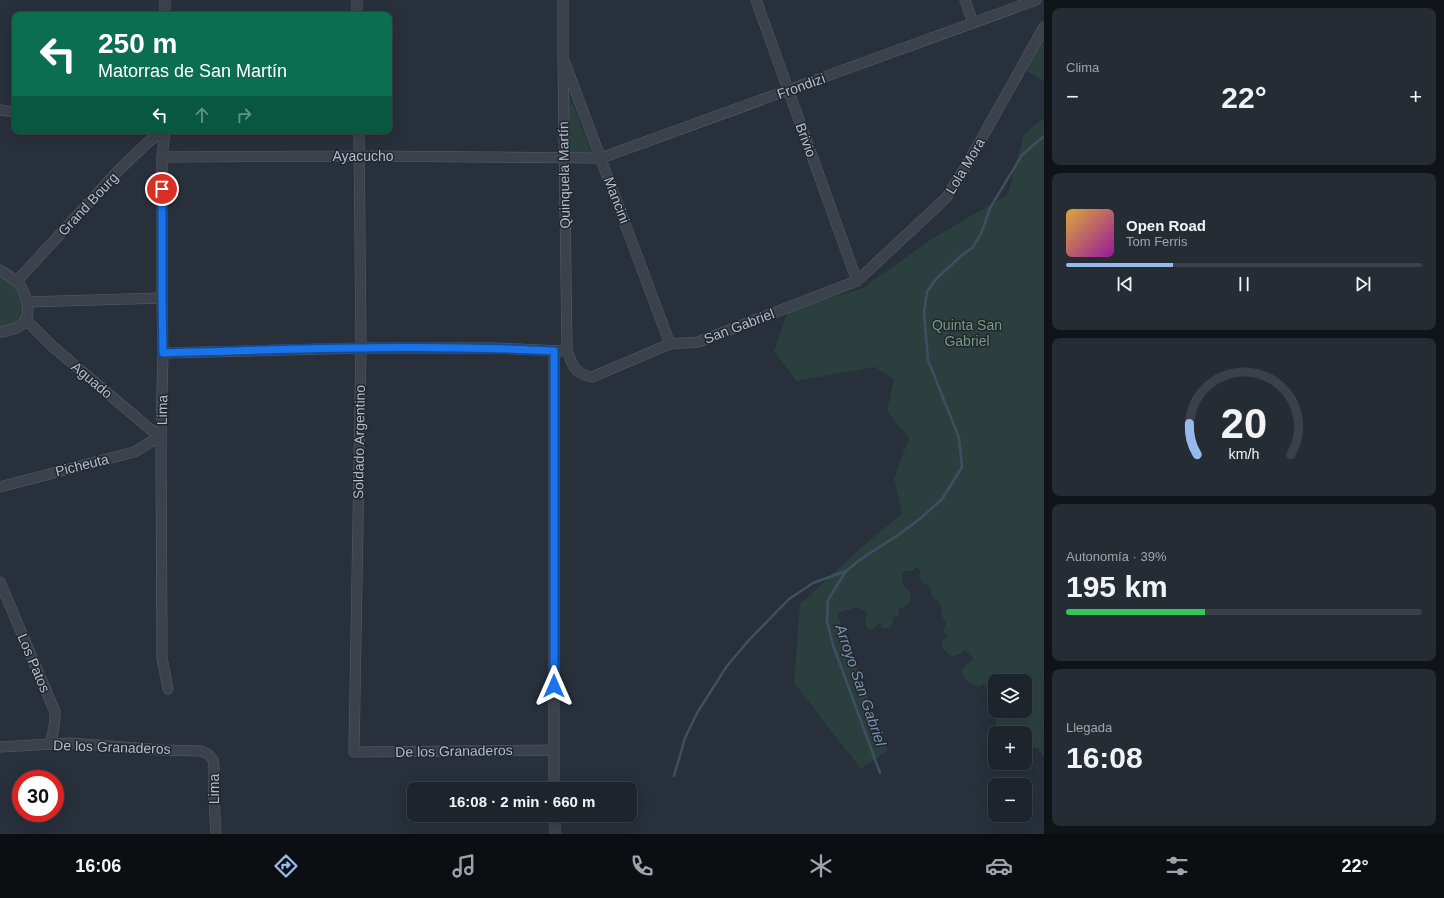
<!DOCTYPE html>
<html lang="es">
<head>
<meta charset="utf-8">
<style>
  body { margin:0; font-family:Helvetica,sans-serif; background:#252c34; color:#f1f3f6; height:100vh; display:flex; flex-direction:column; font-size:15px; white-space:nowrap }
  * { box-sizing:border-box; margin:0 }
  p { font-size:13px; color:#a0a4a9 }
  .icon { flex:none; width:22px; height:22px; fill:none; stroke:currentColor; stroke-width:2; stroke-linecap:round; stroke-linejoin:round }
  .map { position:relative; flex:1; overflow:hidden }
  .details { display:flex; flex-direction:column; gap:8px; padding:8px; background:#101418; width:400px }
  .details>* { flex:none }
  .banner { position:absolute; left:12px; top:12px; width:380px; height:122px; border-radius:8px; box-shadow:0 4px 16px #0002,0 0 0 1px #3b4148; background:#0b6e4f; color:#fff; overflow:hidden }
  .fabs { position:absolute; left:988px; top:674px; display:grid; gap:8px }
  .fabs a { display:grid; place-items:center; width:44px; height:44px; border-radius:8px; background:#1d242c; box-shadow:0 4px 16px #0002,0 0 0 1px #3b4148; font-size:20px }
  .speed { position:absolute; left:12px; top:770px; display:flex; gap:8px; font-size:20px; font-weight:700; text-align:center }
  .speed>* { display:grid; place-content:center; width:52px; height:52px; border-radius:50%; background:#1d242c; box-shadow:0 4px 16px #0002,0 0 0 1px #3b4148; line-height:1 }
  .speed .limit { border:6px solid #d22; background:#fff; color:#111 }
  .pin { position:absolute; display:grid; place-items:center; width:34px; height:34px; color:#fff; margin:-17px; border:2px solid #fff; border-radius:50%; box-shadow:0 1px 4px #0007 }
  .me { position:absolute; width:44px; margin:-22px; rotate:0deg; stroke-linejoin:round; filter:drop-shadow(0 0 3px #0008) }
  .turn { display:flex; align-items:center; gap:14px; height:84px; padding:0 20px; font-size:18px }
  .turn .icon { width:52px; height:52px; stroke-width:2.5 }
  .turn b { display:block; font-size:28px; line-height:34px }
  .lanes { display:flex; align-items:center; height:38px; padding:0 20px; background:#0003; justify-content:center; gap:20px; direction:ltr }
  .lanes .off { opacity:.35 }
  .big { font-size:30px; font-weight:700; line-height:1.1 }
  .details .card { flex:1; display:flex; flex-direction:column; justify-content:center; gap:6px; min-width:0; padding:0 14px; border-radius:8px; background:#252c34 }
  .details .dial { align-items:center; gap:0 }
  .dial svg { height:104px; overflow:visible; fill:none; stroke:#3b4148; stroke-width:7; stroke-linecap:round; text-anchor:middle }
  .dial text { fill:#f1f3f6; stroke:none }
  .song { display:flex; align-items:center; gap:12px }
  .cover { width:48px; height:48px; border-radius:6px; background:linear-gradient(135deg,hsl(40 70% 55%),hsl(300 70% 35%)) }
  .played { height:4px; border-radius:2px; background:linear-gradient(90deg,#97baec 30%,#3b4148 30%) }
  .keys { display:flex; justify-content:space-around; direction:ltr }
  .heat { display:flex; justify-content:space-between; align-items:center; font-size:22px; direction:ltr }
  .charge { height:6px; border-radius:3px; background:linear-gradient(90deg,#34c759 39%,#3b4148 0) }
  .trip { position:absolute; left:407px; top:782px; width:230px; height:40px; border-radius:8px; background:#1d242c; box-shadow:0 4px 16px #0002,0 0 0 1px #3b4148; font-weight:700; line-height:40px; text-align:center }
  .tab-bar { display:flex; height:64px; justify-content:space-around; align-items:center; background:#0c0e12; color:#a0a4a9 }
  .tab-bar .icon { width:28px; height:28px }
  .tab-bar .active { color:#97baec }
  .tab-bar b { font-size:18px; color:#f1f3f6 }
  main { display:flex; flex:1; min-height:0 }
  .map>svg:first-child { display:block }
  .green { fill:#2c3f3f }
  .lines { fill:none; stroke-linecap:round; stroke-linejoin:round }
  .stream { stroke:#3f4f62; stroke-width:2.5 }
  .minor-casing { stroke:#565d67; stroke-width:11 }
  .minor { stroke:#3b424c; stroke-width:10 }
  .route-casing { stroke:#114b97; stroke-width:10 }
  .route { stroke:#1a73e8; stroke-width:7 }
  .labels { text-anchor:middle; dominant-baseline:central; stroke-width:3; stroke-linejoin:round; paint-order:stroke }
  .street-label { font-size:14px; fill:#b7bdc7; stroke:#202731 }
  .park-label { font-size:14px; fill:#789a7f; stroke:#202731 }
  .water-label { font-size:15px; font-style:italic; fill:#7b8fa7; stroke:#202731 }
</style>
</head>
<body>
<main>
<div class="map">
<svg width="1044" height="834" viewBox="0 0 1044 834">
  <rect width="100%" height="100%" fill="#27303b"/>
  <path class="green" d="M1044,35V82L1024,69Z
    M569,94L591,152H569Z
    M1044,118V757L1038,748L1025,747V733H1000C995,726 995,719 996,711H1025V681H995V689H986L984,684L979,687C971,685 955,674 966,665C969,662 971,662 974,659L965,650C955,658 950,659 942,647L943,640L947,635L943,631L946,623L942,616L940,603C933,598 930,594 930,586L926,585L919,578L920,570L916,567L912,571H904L902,574L903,584L911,593C910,601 908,608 898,608C900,612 900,614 897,617H893V623L890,628H883L879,623L876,627L871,630L866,627L865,620L868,613L857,607L837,613L888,750L861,769L794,683L800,604L865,544L902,514L894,479L909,438L887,411L894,380L875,367L796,381L774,351L788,311L863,288L932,239L1008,194L1024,134Z
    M0,274C20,286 20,292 24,314L17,324L0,328Z"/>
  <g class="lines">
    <path class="stream" d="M880,773L833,645L827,621L828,600L846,571L861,559L898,535L921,518L942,499L962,467L959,438L928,360L924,313L927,292L936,279L962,255L972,248L981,234L990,208L1022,155L1044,136
      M674,776L685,738L697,713L727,666L749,640L789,599L813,583L846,571"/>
    <defs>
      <path id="minor" d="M165,0V15
        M357,0V15
        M563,0V56L567,350C573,367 574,373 592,377L670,344L698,342L857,281L946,198L968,163L1044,27
        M756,0L857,281
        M965,0L973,23
        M565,63L670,344
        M0,110L15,112
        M165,131L162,157V298L163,353L161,436L162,658L168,689
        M359,131L361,348L354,752L554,750
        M162,157L359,156L601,158L1036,0
        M0,270C6,274 13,278 18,283C25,291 32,310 25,321C20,329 8,331 0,332
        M17,281L116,173L147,143L163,131
        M27,302L162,298
        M26,320L52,346L150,429L161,436
        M554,351V789
        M163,353L361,348H494L561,351
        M0,487L134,452L161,436
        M0,582L55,712C55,724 54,734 49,744
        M0,747L70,743L162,750L201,751L208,754L213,760L214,767V800L216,834
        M555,815V834"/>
    </defs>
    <use href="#minor" class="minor-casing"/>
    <use href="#minor" class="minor"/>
  </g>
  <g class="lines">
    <defs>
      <path id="route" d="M162,189V298L163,353C293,349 424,344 554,351V686"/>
    </defs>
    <use href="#route" class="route-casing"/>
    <use href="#route" class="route"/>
  </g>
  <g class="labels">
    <g class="street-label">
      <text transform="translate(801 86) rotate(-20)">Frondizi</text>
      <text transform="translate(806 140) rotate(70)">Brivio</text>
      <text x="363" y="156">Ayacucho</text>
      <text transform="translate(965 166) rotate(-59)">Lola Mora</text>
      <text transform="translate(564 175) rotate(-91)">Quinquela Martín</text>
      <text transform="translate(617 200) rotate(69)">Mancini</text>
      <text transform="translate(88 204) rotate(-47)">Grand Bourg</text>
      <text transform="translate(739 326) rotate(-21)">San Gabriel</text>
      <text transform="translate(92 380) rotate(40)">Aguado</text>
      <text transform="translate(162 410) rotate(-89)">Lima</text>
      <text transform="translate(359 442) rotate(-89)">Soldado Argentino</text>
      <text transform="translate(82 465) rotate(-14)">Picheuta</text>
      <text transform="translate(34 663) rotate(67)">Los Patos</text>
      <text transform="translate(112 747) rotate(2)">De los Granaderos</text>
      <text transform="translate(454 751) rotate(-1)">De los Granaderos</text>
      <text transform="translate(214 789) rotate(-90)">Lima</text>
    </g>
    <g class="park-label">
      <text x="967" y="325">Quinta San<tspan x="967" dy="16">Gabriel</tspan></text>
    </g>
    <g class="water-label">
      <text transform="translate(861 685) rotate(71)">Arroyo San Gabriel</text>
    </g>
  </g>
</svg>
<div class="fabs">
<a><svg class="icon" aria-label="layers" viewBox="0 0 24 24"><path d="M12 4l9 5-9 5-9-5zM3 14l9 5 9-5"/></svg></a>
<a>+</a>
<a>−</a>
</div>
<div class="speed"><div class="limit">30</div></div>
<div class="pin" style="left:162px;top:189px;background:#d93025"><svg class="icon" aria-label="arrive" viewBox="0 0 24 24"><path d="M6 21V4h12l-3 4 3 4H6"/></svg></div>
<svg class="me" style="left:554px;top:686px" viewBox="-20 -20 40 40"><path d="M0-17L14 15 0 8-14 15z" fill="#1a73e8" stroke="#fff" stroke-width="4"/></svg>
<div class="trip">16:08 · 2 min · 660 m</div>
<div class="banner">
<div class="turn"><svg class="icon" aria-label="left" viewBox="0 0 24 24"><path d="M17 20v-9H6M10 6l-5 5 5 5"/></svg><div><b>250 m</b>Matorras de San Martín</div></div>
<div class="lanes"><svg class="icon" aria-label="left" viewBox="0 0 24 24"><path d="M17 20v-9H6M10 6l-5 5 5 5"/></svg><svg class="icon off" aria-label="ahead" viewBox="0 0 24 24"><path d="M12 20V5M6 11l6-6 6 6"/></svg><svg class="icon off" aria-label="right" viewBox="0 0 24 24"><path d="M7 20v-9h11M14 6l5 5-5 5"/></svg></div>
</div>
</div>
<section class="details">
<div class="card"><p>Clima</p>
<div class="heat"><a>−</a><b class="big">22°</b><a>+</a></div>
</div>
<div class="card">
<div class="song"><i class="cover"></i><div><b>Open Road</b><p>Tom Ferris</p></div></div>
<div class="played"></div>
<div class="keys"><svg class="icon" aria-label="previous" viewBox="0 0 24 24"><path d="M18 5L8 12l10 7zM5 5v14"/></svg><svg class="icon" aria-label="pause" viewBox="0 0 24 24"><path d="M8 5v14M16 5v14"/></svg><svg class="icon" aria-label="next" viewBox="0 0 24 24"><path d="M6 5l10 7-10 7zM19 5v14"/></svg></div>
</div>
<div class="card dial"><svg viewBox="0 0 100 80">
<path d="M14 69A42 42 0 1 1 86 69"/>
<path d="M14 69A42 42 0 0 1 8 45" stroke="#97baec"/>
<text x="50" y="56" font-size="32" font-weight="700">20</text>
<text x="50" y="72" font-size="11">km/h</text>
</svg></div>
<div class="card"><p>Autonomía · 39%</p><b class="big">195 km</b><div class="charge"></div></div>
<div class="card"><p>Llegada</p><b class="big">16:08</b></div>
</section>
</main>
<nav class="tab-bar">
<b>16:06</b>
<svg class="icon active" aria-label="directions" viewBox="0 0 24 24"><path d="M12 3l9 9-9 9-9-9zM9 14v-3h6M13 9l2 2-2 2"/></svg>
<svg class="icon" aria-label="music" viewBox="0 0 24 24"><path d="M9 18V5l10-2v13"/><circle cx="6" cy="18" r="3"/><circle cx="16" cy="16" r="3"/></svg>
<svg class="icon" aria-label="phone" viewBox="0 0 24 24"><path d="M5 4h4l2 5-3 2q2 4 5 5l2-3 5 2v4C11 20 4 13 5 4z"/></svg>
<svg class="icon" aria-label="climate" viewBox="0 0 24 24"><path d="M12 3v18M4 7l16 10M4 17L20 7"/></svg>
<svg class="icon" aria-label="car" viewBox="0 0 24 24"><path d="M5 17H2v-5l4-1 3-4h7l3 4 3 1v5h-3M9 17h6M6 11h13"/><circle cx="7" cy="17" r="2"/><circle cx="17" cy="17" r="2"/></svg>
<svg class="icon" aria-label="filters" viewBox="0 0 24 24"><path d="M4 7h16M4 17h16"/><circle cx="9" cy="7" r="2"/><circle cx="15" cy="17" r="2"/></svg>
<b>22°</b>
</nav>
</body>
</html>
